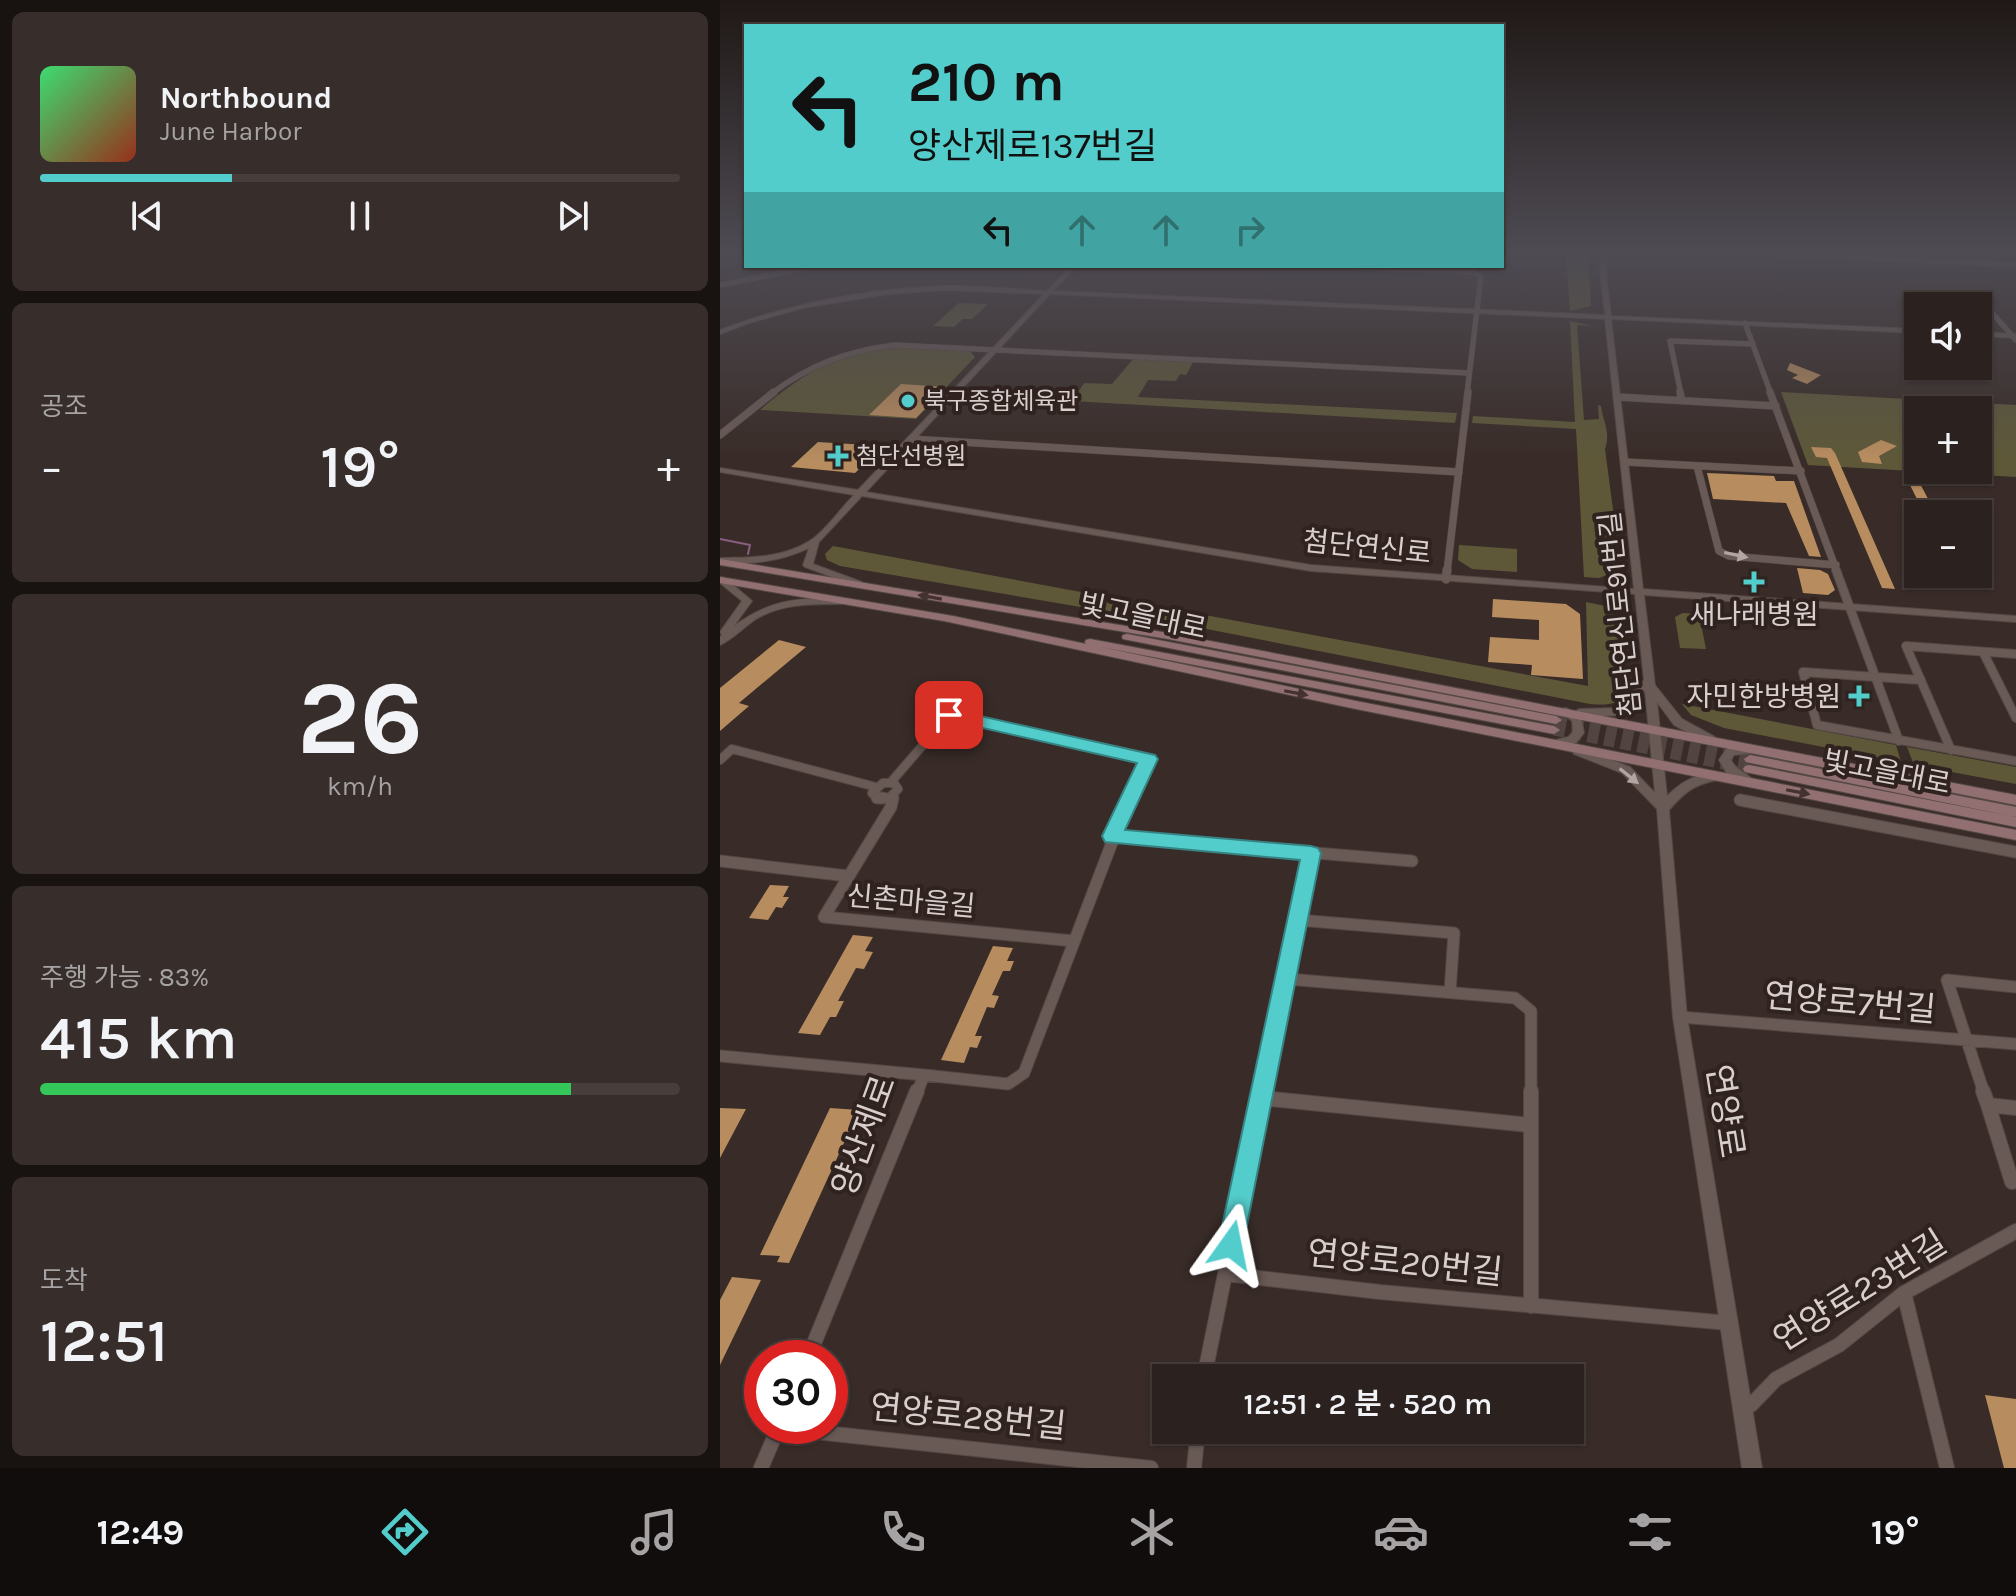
<!DOCTYPE html>
<html lang="ko">
<head>
<meta charset="utf-8">
<style>
  body { margin:0; font-family:Karla,"Noto Sans KR",sans-serif; background:#372e2b; color:#f1f3f6; height:100vh; display:flex; flex-direction:column; font-size:30px; white-space:nowrap }
  * { box-sizing:border-box; margin:0 }
  p { font-size:26px; color:#a6a3a4 }
  .icon { flex:none; width:44px; height:44px; fill:none; stroke:currentColor; stroke-width:2; stroke-linecap:round; stroke-linejoin:round }
  .map { position:relative; flex:1; overflow:hidden }
  .panel { display:flex; flex-direction:column; gap:12px; padding:12px; background:#181210; width:720px }
  .panel>* { flex:none }
  .guide { position:absolute; left:24px; top:24px; width:760px; height:244px; border-radius:0px; box-shadow:0 2px 6px #0004,0 0 0 2px #473e3c; background:#53cdcb; color:#111; overflow:hidden }
  .tools { position:absolute; left:1184px; top:292px; display:grid; gap:16px }
  .tools a { display:grid; place-items:center; width:88px; height:88px; border-radius:0px; background:#2b211e; box-shadow:0 2px 6px #0004,0 0 0 2px #473e3c; font-size:40px }
  .speed { position:absolute; left:24px; top:1340px; display:flex; gap:16px; font-size:40px; font-weight:700; text-align:center }
  .speed>* { display:grid; place-content:center; width:104px; height:104px; border-radius:50%; background:#2b211e; box-shadow:0 2px 6px #0004,0 0 0 2px #473e3c; line-height:1 }
  .speed .limit { border:12px solid #d22; background:#fff; color:#111 }
  .pin { position:absolute; display:grid; place-items:center; width:68px; height:68px; color:#fff; margin:-34px; border-radius:16px; box-shadow:0 4px 12px #0006 }
  .me { position:absolute; width:88px; margin:-44px; rotate:12deg; stroke-linejoin:round; filter:drop-shadow(0 0 6px #0008) }
  .turn { display:flex; align-items:center; gap:28px; height:168px; padding:0 32px; font-size:36px }
  .turn .icon { width:104px; height:104px; stroke-width:2.5 }
  .turn b { display:block; font-size:56px; line-height:68px }
  .lanes { display:flex; align-items:center; height:76px; padding:0 32px; background:#0003; justify-content:center; gap:40px; direction:ltr }
  .lanes .off { opacity:.35 }
  .big { font-size:60px; font-weight:600; line-height:1.1 }
  .panel .tile { flex:1; display:flex; flex-direction:column; justify-content:center; gap:12px; min-width:0; padding:0 28px; border-radius:12px; background:#372e2b }
  .panel .dial { align-items:center; gap:0 }
  .dial b { font-size:104px; line-height:1 }
  .song { display:flex; align-items:center; gap:24px }
  .cover { width:96px; height:96px; border-radius:12px; background:linear-gradient(135deg,hsl(140 70% 55%),hsl(10 70% 35%)) }
  .played { height:8px; border-radius:4px; background:linear-gradient(90deg,#53cdcb 30%,#473e3c 30%) }
  .keys { display:flex; justify-content:space-around; direction:ltr }
  .heat { display:flex; justify-content:space-between; align-items:center; font-size:44px; direction:ltr }
  .charge { height:12px; border-radius:6px; background:linear-gradient(90deg,#34c759 83%,#473e3c 0) }
  .trip { position:absolute; left:432px; top:1364px; width:432px; height:80px; border-radius:0px; background:#2b211e; box-shadow:0 2px 6px #0004,0 0 0 2px #473e3c; font-weight:600; line-height:80px; text-align:center }
  .tabs { display:flex; height:128px; justify-content:space-around; align-items:center; background:#110d0c; color:#a6a3a4 }
  .tabs .icon { width:56px; height:56px }
  .tabs .current { color:#53cdcb }
  .tabs b { font-size:36px; color:#f1f3f6 }
  main { display:flex; flex:1; min-height:0 }
  .map>svg:first-child { display:block }
  .green { fill:#5e5839; fill-rule:evenodd }
  .lines { fill:none; stroke-linecap:round; stroke-linejoin:round }
  .stream { stroke:#8a5d83; stroke-width:2 }
  .building { fill:#b78c5f }
  .secondary-tunnel { stroke:#514441; stroke-width:11; stroke-dasharray:11 6; stroke-linecap:butt }
  .minor-far4-casing { stroke:#544846; stroke-width:6 }
  .minor-far3-casing { stroke:#544846; stroke-width:8 }
  .minor-far2-casing { stroke:#544846; stroke-width:10 }
  .minor-far1-casing { stroke:#544846; stroke-width:13 }
  .minor-casing { stroke:#544846; stroke-width:16 }
  .tertiary-casing { stroke:#544846; stroke-width:2 }
  .secondary-casing { stroke:#544846; stroke-width:2 }
  .minor-far4 { stroke:#695a56; stroke-width:5 }
  .minor-far3 { stroke:#695a56; stroke-width:7 }
  .minor-far2 { stroke:#695a56; stroke-width:8 }
  .minor-far1 { stroke:#695a56; stroke-width:11 }
  .minor { stroke:#695a56; stroke-width:14 }
  .tertiary { fill:#695a56; fill-rule:evenodd }
  .secondary { fill:#927072; fill-rule:evenodd }
  .oneway { fill:#b1a6a3 }
  .oneway2 { fill:#433230 }
  .route { fill:#53cdcb; stroke:#368584; stroke-width:2 }
  .poi-dot { fill:#53cdcb; stroke:#2f221f; stroke-width:3 }
  .labels { text-anchor:middle; dominant-baseline:central; stroke-width:8; stroke-linejoin:round; paint-order:stroke }
  .far-poi-label { font-size:24px; fill:#d8cfcd; stroke:#2f221f; text-anchor:start }
  .street-label { font-size:28px; fill:#d8cfcd; stroke:#2f221f }
  .poi-label { font-size:28px; fill:#d8cfcd; stroke:#2f221f }
  .near-street-label { font-size:34px; fill:#d8cfcd; stroke:#2f221f }
</style>
</head>
<body>
<main>
<section class="panel">
<div class="tile">
<div class="song"><i class="cover"></i><div><b>Northbound</b><p>June Harbor</p></div></div>
<div class="played"></div>
<div class="keys"><svg class="icon" aria-label="previous" viewBox="0 0 24 24"><path d="M18 5L8 12l10 7zM5 5v14"/></svg><svg class="icon" aria-label="pause" viewBox="0 0 24 24"><path d="M8 5v14M16 5v14"/></svg><svg class="icon" aria-label="next" viewBox="0 0 24 24"><path d="M6 5l10 7-10 7zM19 5v14"/></svg></div>
</div>
<div class="tile"><p>공조</p>
<div class="heat"><a>−</a><b class="big">19°</b><a>+</a></div>
</div>
<div class="tile dial"><b>26</b><p>km/h</p></div>
<div class="tile"><p>주행 가능 · 83%</p><b class="big">415 km</b><div class="charge"></div></div>
<div class="tile"><p>도착</p><b class="big">12:51</b></div>
</section>
<div class="map">
<svg width="1296" height="1468" viewBox="0 0 1296 1468">
  <rect width="100%" height="100%" fill="#392c28"/>
  <path class="green" d="M846,254H872L869,270L871,306L850,311Z
    M239,303L268,304L252,319H243L234,327L213,326Z
    M850,321L873,326L857,325L864,420L879,419L878,405L881,406C883,422 891,432 885,449L895,525V572L879,578L864,577L856,429L752,423L753,416L855,422Z
    M183,347L250,351L255,357L196,419L40,410C92,367 115,354 183,347Z
    M414,358L473,362L466,375L460,374L456,381L428,380L418,397L737,413L735,423L249,395L255,388L357,394L364,383L392,384Z
    M1061,392L1296,405V477L1088,465ZM1198,410H1258V470H1198Z
    M739,545L797,549V572L752,569L738,560Z
    M113,546L868,686L866,602L895,608L899,616L906,694C896,706 885,705 870,704L466,625L120,566L107,560L105,554Z
    M963,613L979,614L986,649L960,648L955,617Z
    M962,704L1176,745L1181,762L1004,728L971,715Z
    M1187,747L1296,767V784L1194,765Z"/>
  <g class="lines">
    <path class="stream" d="M0,539L30,545L28,554"/>
  </g>
  <path class="building" d="M1070,363L1101,375L1087,384L1072,378L1078,375L1067,370Z
    M181,384L226,387L196,418L149,415Z
    M1161,440L1177,446L1159,456L1162,464L1142,462L1138,452Z
    M98,442L163,446L135,473L71,467Z
    M1091,447L1111,448L1115,453L1175,589L1162,588L1107,458L1096,457Z
    M987,473L1054,476L1056,481H1074L1101,557L1089,556L1066,503L993,499Z
    M1185,475L1196,476L1215,512L1203,511Z
    M1077,568L1100,570L1108,574L1115,590L1108,595L1083,593Z
    M773,599L846,604L860,614L863,679L811,675L812,665L768,662L770,637L819,640V620L772,617Z
    M59,640L86,647L19,703L29,706L0,731V688Z
    M50,885L69,886L63,897H69L62,908L56,907L48,920L29,918Z
    M133,935L153,937L145,951L153,952L144,969L136,968L118,1001H124L116,1017H110L100,1035L78,1033Z
    M273,946L293,948L287,961H294L290,971H283L272,995L279,996L274,1008L267,1007L255,1036H262L257,1048L250,1047L244,1063L221,1060Z
    M0,1108L26,1109L0,1158Z
    M110,1108L139,1110L69,1263L57,1262L60,1256L40,1255Z
    M12,1277L41,1280L0,1365V1300Z
    M1265,1395L1296,1399V1468H1284Z"/>
  <g class="lines">
    <path class="secondary-tunnel" d="M836,720L1030,759
      M834,730L1029,769"/>
    <defs>
      <path id="minor-far4" d="M1057,254L1296,265
        M598,266L751,272L761,276L747,394
        M0,285L96,266
        M330,291L354,266
        M1267,307L1296,340
        M1025,323L1051,394
        M51,394C89,365 127,351 174,345L749,373
        M961,394L950,341L1033,344"/>
      <path id="minor-far3" d="M960,392L962,401
        M1050,392L1117,572
        M898,397L1056,406
        M0,435L54,392
        M191,439L739,472
        M905,462L1081,471
        M977,466L999,551L1009,556L1116,565
        M727,572L748,392"/>
      <path id="minor-far2" d="M1116,570L1179,741
        M726,579L727,570
        M1263,652L1296,718
        M1201,680L1083,672L1097,725L1296,761
        M1231,750L1186,646L1296,654
        M0,760L12,749L156,787
        M171,782L229,715L428,759L408,800
        M163,783H174L178,789L170,797L158,799L152,793Z
        M173,800L174,795"/>
      <path id="minor-far1" d="M157,798H163
        M173,798L171,807L104,917L354,941
        M1020,800L1296,852
        M392,836L692,861
        M0,861L128,876
        M578,920L734,933L730,992
        M567,979L795,998L811,1011V1093
        M960,1017L1296,1044
        M0,1056L204,1075L197,1093
        M204,1075L288,1084L304,1073L409,798
        M542,1093L591,853
        M1264,1093L1227,980L1296,987"/>
      <path id="minor" d="M811,1091V1306
        M1263,1091L1268,1105L1296,1108
        M541,1098L810,1125
        M1268,1105L1292,1182
        M505,1274L660,1292L1009,1323
        M1184,1293L1227,1468
        M88,1358L197,1091
        M484,1378L542,1091
        M1021,1404L1031,1405L1056,1379L1119,1345L1184,1293L1296,1231
        M58,1428L431,1468
        M41,1468L59,1426
        M474,1468L478,1430"/>
      <path id="tertiary" d="M881,254H887L886,272L891,316L1198,329V333L891,319L923,589L1296,616V622L924,595L935,685L962,719L995,737L997,740L991,744L987,743L954,725L937,702L947,796C961,782 977,772 997,774L999,777L997,780C973,785 965,792 949,810L967,1017L1042,1468H1022L953,1017L937,809L902,773L854,754L852,751L858,747L910,767L935,793L925,691L905,715L861,717L864,733L856,743L839,747L833,743L835,740L848,737L853,732L852,721L841,712L842,709L846,708L854,712L859,709L898,708L924,680L915,594L591,571L142,496L99,542L93,564L142,582V586H136L85,567L83,565L89,548C59,562 32,564 0,564V558C31,558 63,558 91,540C106,530 121,508 134,495L0,472V468L138,490L324,294L226,290L168,294L83,308L29,323L0,334V330C71,303 146,289 222,286C257,285 292,289 327,291L330,289L333,291L885,315L880,272ZM330,294L885,319L914,589L591,565L146,492Z
        M1258,332L1296,334V338L1258,336Z
        M2,577L5,578L32,601L14,626C45,604 66,599 103,598C112,598 121,597 128,601L123,604C93,604 63,603 36,619C24,627 13,639 0,645V637L2,635L0,632L22,601L0,583V578Z
        M1029,746L1035,750L1033,753L1014,755L1011,760C1018,773 1026,771 1034,781L1032,784L1028,785L1007,774L999,760L1007,748Z"/>
      <path id="secondary" d="M0,559L448,633L1296,795V805L448,639L0,565Z
        M0,577L233,616L366,644L365,642L366,640L370,639L834,726L840,730L834,734L381,647L636,701L1296,830V840L636,709L224,621L0,583Z
        M407,634L836,716L842,720L836,724L403,639L402,637L403,635Z
        M1030,755L1296,807V817L1026,762L1024,759Z
        M1029,765L1296,817V827L1025,772L1023,769L1025,766Z"/>
    </defs>
    <use href="#minor-far4" class="minor-far4-casing"/>
    <use href="#minor-far3" class="minor-far3-casing"/>
    <use href="#minor-far2" class="minor-far2-casing"/>
    <use href="#minor-far1" class="minor-far1-casing"/>
    <use href="#minor" class="minor-casing"/>
    <use href="#tertiary" class="tertiary-casing"/>
    <use href="#secondary" class="secondary-casing"/>
    <use href="#minor-far4" class="minor-far4"/>
    <use href="#minor-far3" class="minor-far3"/>
    <use href="#minor-far2" class="minor-far2"/>
    <use href="#minor-far1" class="minor-far1"/>
    <use href="#minor" class="minor"/>
    <use href="#tertiary" class="tertiary"/>
    <use href="#secondary" class="secondary"/>
  </g>
  <defs><path id="oneway-solid" d="M-6-.8H1V-3.2L6.5 0L1 3.2V.8H-6Z" transform="scale(2)"/></defs>
  <g class="oneway">
    <use href="#oneway-solid" transform="translate(1016 555) rotate(12)"/>
    <use href="#oneway-solid" transform="translate(909 776) rotate(39)"/>
  </g>
  <g class="oneway2">
    <use href="#oneway-solid" transform="translate(210 597) rotate(-170)"/>
    <use href="#oneway-solid" transform="translate(576 693) rotate(11)"/>
    <use href="#oneway-solid" transform="translate(1078 792) rotate(11)"/>
  </g>
  <linearGradient id="sky" x2="0" y2="1"><stop stop-color="#1f1816"/><stop offset="0.55" stop-color="#4e4b53"/><stop offset="1" stop-color="#4e4b53" stop-opacity="0"/></linearGradient>
  <rect width="1296" height="459" fill="url(#sky)"/>
  <path class="route" d="M229,709L435,755L438,759L405,830L591,846L598,848L601,853L521,1255L511,1259L502,1255L498,1245L580,860L385,842L382,836L417,763L223,719L220,715Z"/>
  <g class="poi-dot">
    <circle cx="188" cy="401" r="8"/>
    <path d="M114 444h8v8h8v8h-8v8h-8v-8h-8v-8h8z"/>
    <path d="M1030 570h8v8h8v8h-8v8h-8v-8h-8v-8h8z"/>
    <path d="M1135 684h8v8h8v8h-8v8h-8v-8h-8v-8h8z"/>
  </g>
  <g class="labels">
    <g class="far-poi-label">
      <text x="204" y="401">북구종합체육관</text>
      <text x="136" y="456">첨단선병원</text>
    </g>
    <g class="street-label">
      <text transform="translate(647 547) rotate(6)">첨단연신로</text>
      <text transform="translate(900 614) rotate(-96)">첨단연신로91번길</text>
      <text transform="translate(423 616) rotate(12)">빛고을대로</text>
      <text transform="translate(1167 772) rotate(11)">빛고을대로</text>
      <text transform="translate(191 901) rotate(5)">신촌마을길</text>
    </g>
    <g class="poi-label">
      <text x="1034" y="614">새나래병원</text>
      <text x="1121" y="696" text-anchor="end">자민한방병원</text>
    </g>
    <g class="near-street-label">
      <text transform="translate(1130 1003) rotate(5)">연양로7번길</text>
      <text transform="translate(1005 1111) rotate(81)">연양로</text>
      <text transform="translate(144 1136) rotate(-70)">양산제로</text>
      <text transform="translate(685 1263) rotate(6)">연양로20번길</text>
      <text transform="translate(1140 1291) rotate(-32)">연양로23번길</text>
      <text transform="translate(248 1417) rotate(6)">연양로28번길</text>
    </g>
  </g>
</svg>
<div class="tools">
<a><svg class="icon" aria-label="sound" viewBox="0 0 24 24"><path d="M4 9h4l5-4v14l-5-4H4zM17 9q2 3 0 6"/></svg></a>
<a>+</a>
<a>−</a>
</div>
<div class="speed"><div class="limit">30</div></div>
<div class="pin" style="left:229px;top:715px;background:#d93025"><svg class="icon" aria-label="arrive" viewBox="0 0 24 24"><path d="M6 21V4h12l-3 4 3 4H6"/></svg></div>
<svg class="me" style="left:511px;top:1245px" viewBox="-20 -20 40 40"><path d="M0-17L14 15 0 8-14 15z" fill="#53cdcb" stroke="#fff" stroke-width="4"/></svg>
<div class="trip">12:51 · 2 분 · 520 m</div>
<div class="guide">
<div class="turn"><svg class="icon" aria-label="left" viewBox="0 0 24 24"><path d="M17 20v-9H6M10 6l-5 5 5 5"/></svg><div><b>210 m</b>양산제로137번길</div></div>
<div class="lanes"><svg class="icon" aria-label="left" viewBox="0 0 24 24"><path d="M17 20v-9H6M10 6l-5 5 5 5"/></svg><svg class="icon off" aria-label="ahead" viewBox="0 0 24 24"><path d="M12 20V5M6 11l6-6 6 6"/></svg><svg class="icon off" aria-label="ahead" viewBox="0 0 24 24"><path d="M12 20V5M6 11l6-6 6 6"/></svg><svg class="icon off" aria-label="right" viewBox="0 0 24 24"><path d="M7 20v-9h11M14 6l5 5-5 5"/></svg></div>
</div>
</div>
</main>
<nav class="tabs">
<b>12:49</b>
<svg class="icon current" aria-label="directions" viewBox="0 0 24 24"><path d="M12 3l9 9-9 9-9-9zM9 14v-3h6M13 9l2 2-2 2"/></svg>
<svg class="icon" aria-label="music" viewBox="0 0 24 24"><path d="M9 18V5l10-2v13"/><circle cx="6" cy="18" r="3"/><circle cx="16" cy="16" r="3"/></svg>
<svg class="icon" aria-label="phone" viewBox="0 0 24 24"><path d="M5 4h4l2 5-3 2q2 4 5 5l2-3 5 2v4C11 20 4 13 5 4z"/></svg>
<svg class="icon" aria-label="climate" viewBox="0 0 24 24"><path d="M12 3v18M4 7l16 10M4 17L20 7"/></svg>
<svg class="icon" aria-label="car" viewBox="0 0 24 24"><path d="M5 17H2v-5l4-1 3-4h7l3 4 3 1v5h-3M9 17h6M6 11h13"/><circle cx="7" cy="17" r="2"/><circle cx="17" cy="17" r="2"/></svg>
<svg class="icon" aria-label="filters" viewBox="0 0 24 24"><path d="M4 7h16M4 17h16"/><circle cx="9" cy="7" r="2"/><circle cx="15" cy="17" r="2"/></svg>
<b>19°</b>
</nav>
</body>
</html>
